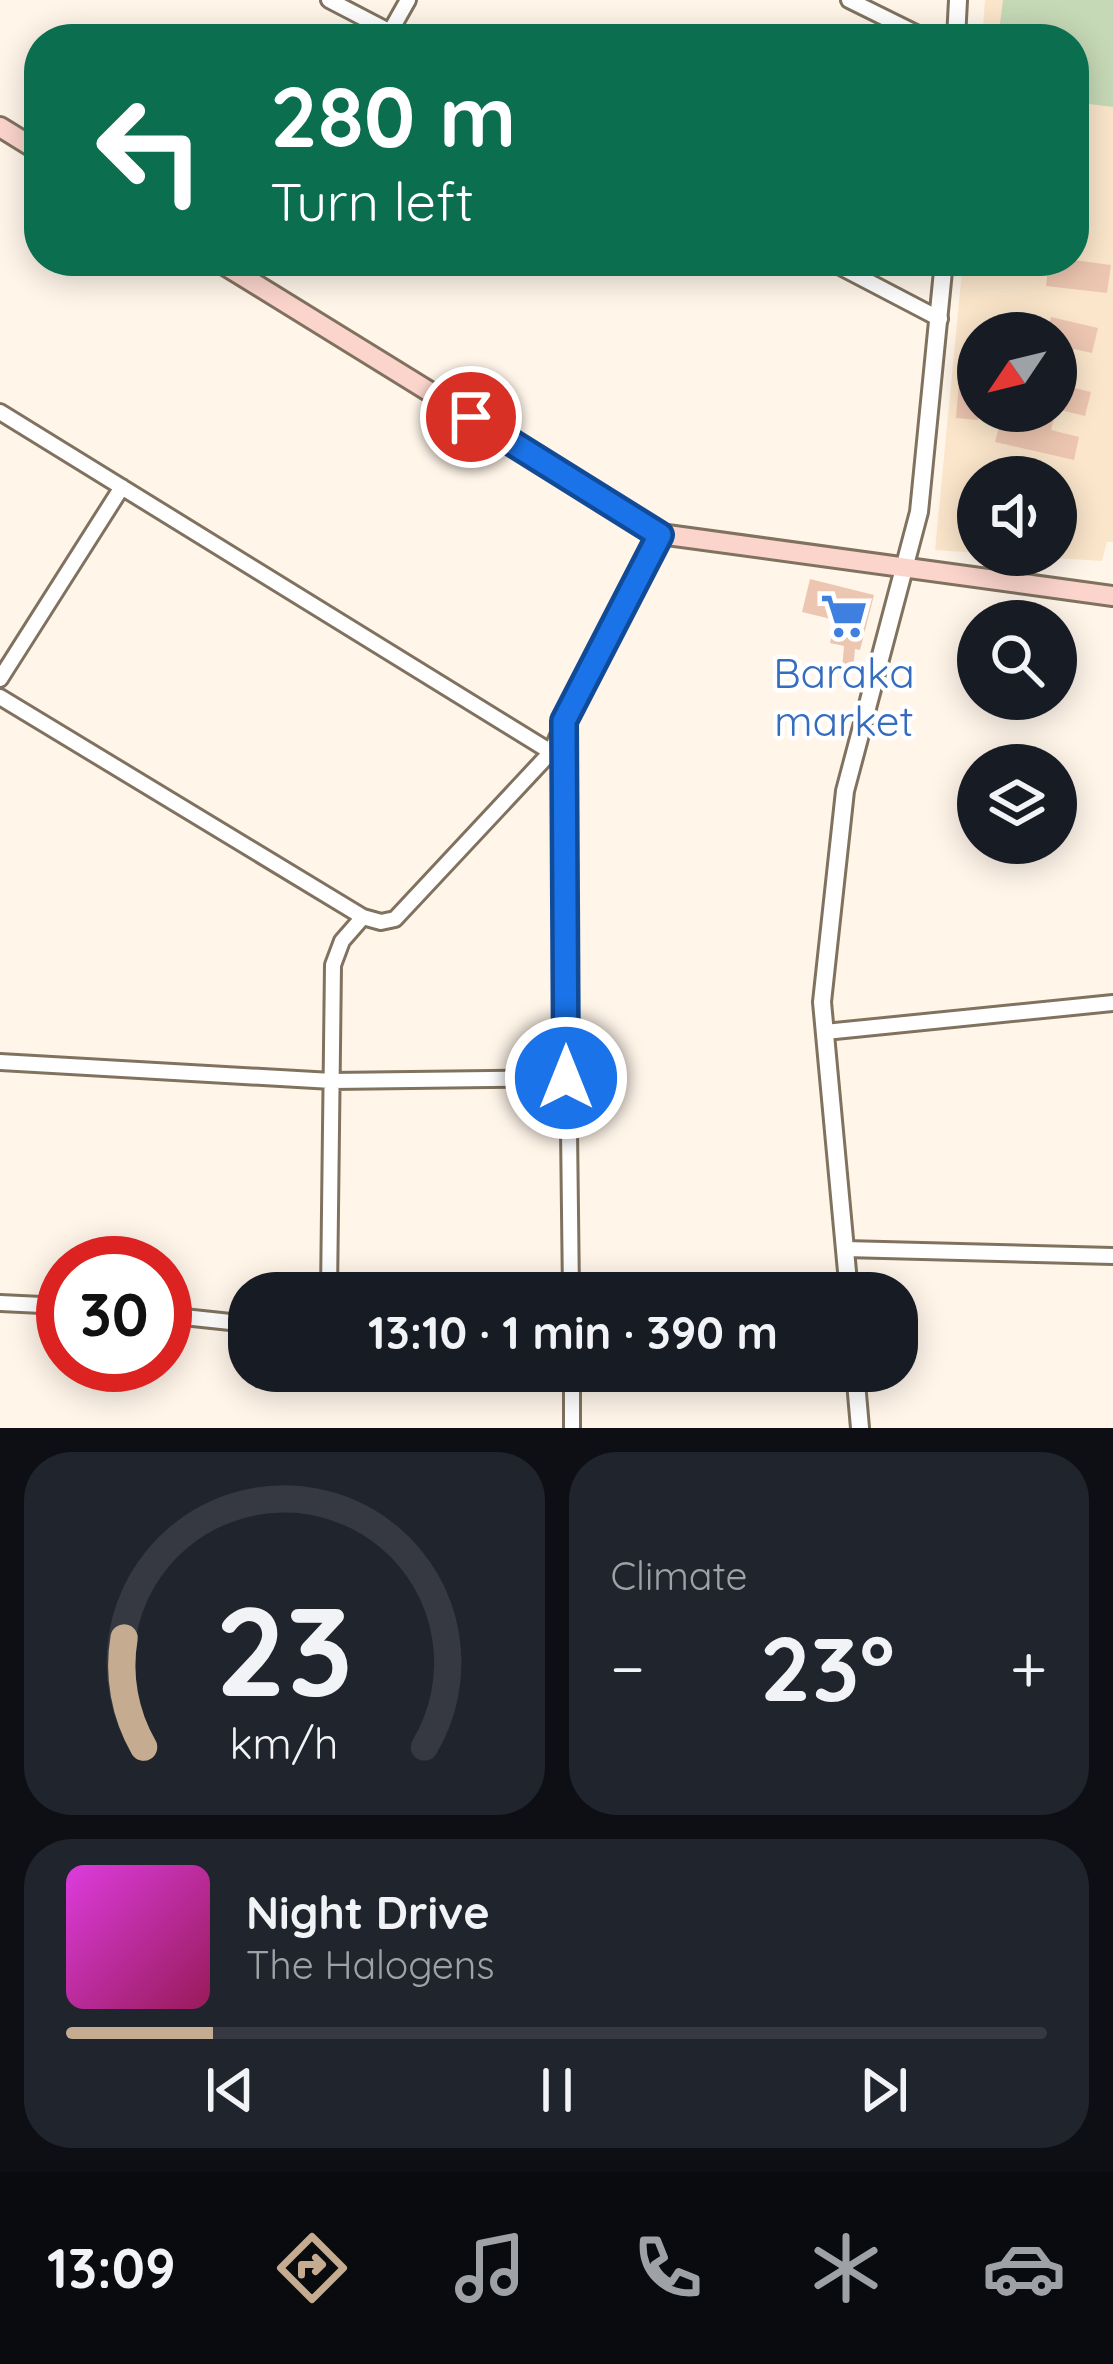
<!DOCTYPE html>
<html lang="en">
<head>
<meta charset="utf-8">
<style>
  body { margin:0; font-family:Quicksand,sans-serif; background:#20242c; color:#f1f3f6; height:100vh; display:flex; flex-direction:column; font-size:45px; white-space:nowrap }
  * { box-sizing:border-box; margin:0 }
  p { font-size:39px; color:#9ea1a6 }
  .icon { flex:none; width:66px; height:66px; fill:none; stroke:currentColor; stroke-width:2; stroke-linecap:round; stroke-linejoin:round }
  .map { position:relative; height:1428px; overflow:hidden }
  .side { display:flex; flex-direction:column; gap:24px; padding:24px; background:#0d0f14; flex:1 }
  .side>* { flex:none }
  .hud { position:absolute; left:24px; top:24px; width:1065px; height:252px; border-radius:48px; box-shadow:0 6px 30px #0003; background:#0b6e4f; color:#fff; overflow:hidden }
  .needle { width:78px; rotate:235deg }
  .fabs { position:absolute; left:957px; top:312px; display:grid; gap:24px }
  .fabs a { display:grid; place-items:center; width:120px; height:120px; border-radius:50%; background:#171b24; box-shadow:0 6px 30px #0003; font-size:60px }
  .speed { position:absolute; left:36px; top:1236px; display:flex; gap:24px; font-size:60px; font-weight:700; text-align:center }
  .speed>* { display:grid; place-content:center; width:156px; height:156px; border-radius:50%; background:#171b24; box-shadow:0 6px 30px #0003; line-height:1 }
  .speed .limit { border:18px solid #d22; background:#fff; color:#111 }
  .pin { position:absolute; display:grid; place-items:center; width:102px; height:102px; color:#fff; margin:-51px; border:6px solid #fff; border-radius:50%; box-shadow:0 3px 12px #0007 }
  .me { position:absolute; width:132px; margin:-66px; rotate:0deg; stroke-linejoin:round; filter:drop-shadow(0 0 9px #0008) }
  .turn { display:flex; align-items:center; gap:42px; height:252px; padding:0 48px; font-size:54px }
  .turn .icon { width:156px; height:156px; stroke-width:2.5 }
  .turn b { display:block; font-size:84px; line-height:102px }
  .big { font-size:90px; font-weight:800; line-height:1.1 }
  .side .tile { flex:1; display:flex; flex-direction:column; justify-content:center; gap:18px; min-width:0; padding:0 42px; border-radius:48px; background:#20242c }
  .side .dial { align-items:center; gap:0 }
  .dial svg { height:312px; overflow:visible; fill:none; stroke:#363941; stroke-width:7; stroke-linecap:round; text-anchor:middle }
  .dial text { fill:#f1f3f6; stroke:none }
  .song { display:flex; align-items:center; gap:36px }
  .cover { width:144px; height:144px; border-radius:18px; background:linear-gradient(135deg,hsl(300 70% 55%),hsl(330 70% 35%)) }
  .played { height:12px; border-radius:6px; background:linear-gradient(90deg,#c5ab90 15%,#363941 15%) }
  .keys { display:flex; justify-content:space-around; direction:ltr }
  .heat { display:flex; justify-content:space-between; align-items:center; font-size:66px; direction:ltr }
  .side .tiles { flex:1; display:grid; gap:24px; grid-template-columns:1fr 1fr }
  .tile:last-child { grid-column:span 2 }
  .trip { position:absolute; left:228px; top:1272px; width:690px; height:120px; border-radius:48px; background:#171b24; box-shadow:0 6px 30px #0003; font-weight:800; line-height:120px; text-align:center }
  .dock { display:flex; height:192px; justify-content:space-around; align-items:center; background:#090b0e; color:#9ea1a6 }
  .dock .icon { width:84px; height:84px }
  .dock .current { color:#c5ab90 }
  .dock b { font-size:54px; color:#f1f3f6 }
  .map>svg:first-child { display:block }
  .built { fill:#fbe6cb; fill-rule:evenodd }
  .green { fill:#c6d9b6 }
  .building { fill:#edc6b1 }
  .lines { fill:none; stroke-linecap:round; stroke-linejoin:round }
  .minor-casing { stroke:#80725f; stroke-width:20 }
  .tertiary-casing { stroke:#80725f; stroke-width:22 }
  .secondary-casing { stroke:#80725f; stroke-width:24 }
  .minor { stroke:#fff; stroke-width:14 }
  .tertiary { stroke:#fff; stroke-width:16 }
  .secondary { stroke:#fbd5cc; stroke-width:18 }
  .route-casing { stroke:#114b97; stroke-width:30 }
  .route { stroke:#1a73e8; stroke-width:21 }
  .labels { text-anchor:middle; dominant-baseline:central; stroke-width:9; stroke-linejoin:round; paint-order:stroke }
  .shop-label { font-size:42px; fill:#366cbe; stroke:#fff }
</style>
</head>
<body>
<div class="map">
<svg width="1113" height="1428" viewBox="0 0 1113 1428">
  <rect width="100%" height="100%" fill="#fff5e9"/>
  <path class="built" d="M985,0H1113V542H1107L1102,561L1010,555H1056V477H978V553L935,550L963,261H1074V39H982ZM978,333H1056V411H978Z"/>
  <path class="green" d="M1003,0H1113V107L1074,102V39H998Z"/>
  <path class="building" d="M1074,260L1111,265L1107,293L1046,286L1049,261Z
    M1051,317L1098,328L1092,353L1074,349L1066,386L1091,392L1085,416L1056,409V333H1047Z
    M961,358L978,360V420L956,418Z
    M1039,411H1056L1051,430L1079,437L1074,460L995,442L1002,415L1036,423Z
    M810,579L874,595L860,650L855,649L853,670L842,669L844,646L830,643L835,620L802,612Z"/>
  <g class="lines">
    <defs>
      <path id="minor" d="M329,0L404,39
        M849,0L928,39
        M386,39L408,0
        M829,261L940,319
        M244,277L254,261
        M0,412L551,752L560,731
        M0,679L122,487
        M0,697L363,917L342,941L333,965L329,1293
        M363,917L381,922L395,919L551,752
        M825,1032L1113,1003
        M0,1062L332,1081L566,1078
        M845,1249L1113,1256
        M571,1293L564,721L660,534
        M0,1303L63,1306
        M165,1315L249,1324
        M572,1371V1428"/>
      <path id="tertiary" d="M956,39L958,0
        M849,1293L822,1002L845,791L919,512L944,261
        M855,1371L860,1428"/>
      <path id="secondary" d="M0,127L39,151
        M218,261L660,534L1113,596"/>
    </defs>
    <use href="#minor" class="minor-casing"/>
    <use href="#tertiary" class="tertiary-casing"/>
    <use href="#secondary" class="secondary-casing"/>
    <use href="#minor" class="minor"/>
    <use href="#tertiary" class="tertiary"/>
    <use href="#secondary" class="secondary"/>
  </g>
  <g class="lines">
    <defs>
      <path id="route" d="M471,417L660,535L564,721L566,1078"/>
    </defs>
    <use href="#route" class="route-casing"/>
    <use href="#route" class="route"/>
  </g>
  <defs>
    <symbol id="supermarket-bare" viewBox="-9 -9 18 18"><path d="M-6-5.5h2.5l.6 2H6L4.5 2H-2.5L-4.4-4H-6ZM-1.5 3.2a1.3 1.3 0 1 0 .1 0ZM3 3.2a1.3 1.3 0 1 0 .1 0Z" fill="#3f7fe0" stroke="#fff" stroke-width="2.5" paint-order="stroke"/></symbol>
  </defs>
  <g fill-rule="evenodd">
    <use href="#supermarket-bare" x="811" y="583" width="66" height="66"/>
  </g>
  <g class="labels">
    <g class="shop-label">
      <text x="844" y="672">Baraka<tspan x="844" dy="48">market</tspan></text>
    </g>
  </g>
</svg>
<div class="fabs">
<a><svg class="needle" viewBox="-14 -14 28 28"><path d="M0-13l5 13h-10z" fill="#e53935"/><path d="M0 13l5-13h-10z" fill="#9ea1a6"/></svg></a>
<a><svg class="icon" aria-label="sound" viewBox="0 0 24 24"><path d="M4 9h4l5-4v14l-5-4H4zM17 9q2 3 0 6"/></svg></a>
<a><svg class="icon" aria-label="search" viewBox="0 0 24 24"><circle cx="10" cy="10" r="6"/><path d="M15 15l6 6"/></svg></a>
<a><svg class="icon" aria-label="layers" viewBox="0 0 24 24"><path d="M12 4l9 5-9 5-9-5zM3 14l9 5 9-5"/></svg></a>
</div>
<div class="speed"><div class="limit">30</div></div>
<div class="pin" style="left:471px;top:417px;background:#d93025"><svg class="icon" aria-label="arrive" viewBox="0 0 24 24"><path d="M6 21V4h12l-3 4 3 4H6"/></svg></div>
<svg class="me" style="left:566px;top:1078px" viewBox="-20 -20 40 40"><circle r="17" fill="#1a73e8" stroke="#fff" stroke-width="3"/><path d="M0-11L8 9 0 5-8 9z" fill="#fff"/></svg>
<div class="trip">13:10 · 1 min · 390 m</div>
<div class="hud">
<div class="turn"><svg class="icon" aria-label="left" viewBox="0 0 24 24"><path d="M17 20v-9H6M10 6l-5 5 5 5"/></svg><div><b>280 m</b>Turn left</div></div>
</div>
</div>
<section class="side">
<div class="tiles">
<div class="tile dial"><svg viewBox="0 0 100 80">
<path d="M14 69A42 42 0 1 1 86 69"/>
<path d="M14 69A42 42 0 0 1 9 41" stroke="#c5ab90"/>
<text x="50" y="56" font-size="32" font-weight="700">23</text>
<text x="50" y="72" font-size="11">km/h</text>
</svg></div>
<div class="tile"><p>Climate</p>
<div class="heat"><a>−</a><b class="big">23°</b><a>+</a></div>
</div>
<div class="tile">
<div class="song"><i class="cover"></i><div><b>Night Drive</b><p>The Halogens</p></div></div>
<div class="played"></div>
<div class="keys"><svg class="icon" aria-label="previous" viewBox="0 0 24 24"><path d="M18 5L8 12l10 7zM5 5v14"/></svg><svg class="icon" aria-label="pause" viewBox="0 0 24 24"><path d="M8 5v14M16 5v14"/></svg><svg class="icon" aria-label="next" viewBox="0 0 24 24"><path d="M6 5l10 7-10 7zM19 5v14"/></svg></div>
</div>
</div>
</section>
<nav class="dock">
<b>13:09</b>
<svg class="icon current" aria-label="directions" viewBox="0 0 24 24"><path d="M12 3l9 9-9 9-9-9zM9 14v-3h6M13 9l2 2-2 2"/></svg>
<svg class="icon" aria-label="music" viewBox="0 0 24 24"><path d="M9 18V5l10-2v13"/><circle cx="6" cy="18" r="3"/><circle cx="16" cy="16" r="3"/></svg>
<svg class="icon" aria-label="phone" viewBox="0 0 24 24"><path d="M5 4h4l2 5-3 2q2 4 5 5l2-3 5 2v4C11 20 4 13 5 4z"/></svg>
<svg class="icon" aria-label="climate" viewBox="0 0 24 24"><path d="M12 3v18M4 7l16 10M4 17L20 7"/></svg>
<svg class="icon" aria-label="car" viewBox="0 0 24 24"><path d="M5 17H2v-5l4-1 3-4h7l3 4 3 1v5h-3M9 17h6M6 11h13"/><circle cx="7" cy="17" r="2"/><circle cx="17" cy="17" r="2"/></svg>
</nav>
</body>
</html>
